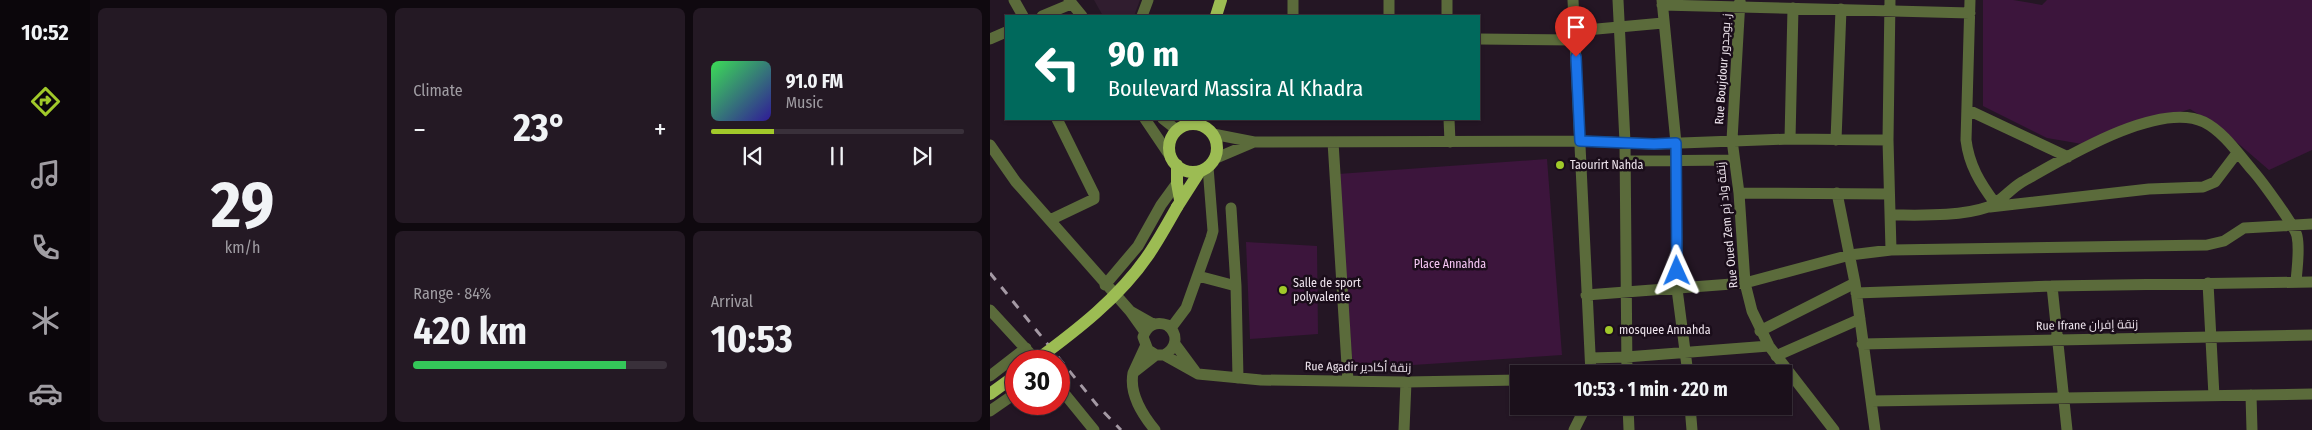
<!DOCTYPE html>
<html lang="en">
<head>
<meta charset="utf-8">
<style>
  body { margin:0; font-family:"Fira Sans Condensed",Cairo,sans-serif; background:#241924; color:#f1f3f6; height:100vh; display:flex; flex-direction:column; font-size:19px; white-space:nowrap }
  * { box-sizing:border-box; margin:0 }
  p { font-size:16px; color:#a09da3 }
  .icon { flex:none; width:28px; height:28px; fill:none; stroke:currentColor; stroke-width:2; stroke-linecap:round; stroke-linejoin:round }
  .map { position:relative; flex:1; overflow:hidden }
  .sheet { display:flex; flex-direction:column; gap:8px; padding:8px; background:#0f090f; width:900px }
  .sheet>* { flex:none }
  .banner { position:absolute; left:15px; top:15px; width:475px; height:105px; border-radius:0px; box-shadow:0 1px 4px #0004,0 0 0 1px #39303a; background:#00695c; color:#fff; overflow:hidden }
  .speed { position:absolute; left:15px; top:350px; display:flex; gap:10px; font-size:25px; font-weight:700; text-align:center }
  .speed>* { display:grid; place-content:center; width:65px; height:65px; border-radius:50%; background:#1b101b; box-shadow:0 1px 4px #0004,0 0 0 1px #39303a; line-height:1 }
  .speed .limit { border:8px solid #d22; background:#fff; color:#111 }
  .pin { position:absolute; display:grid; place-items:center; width:42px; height:42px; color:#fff; margin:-51px -21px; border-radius:50% 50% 50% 0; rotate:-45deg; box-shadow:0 0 5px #0007 }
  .pin .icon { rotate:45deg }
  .me { position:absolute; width:55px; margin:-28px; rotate:359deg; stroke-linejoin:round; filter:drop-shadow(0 0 4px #0008) }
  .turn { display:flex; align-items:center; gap:18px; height:105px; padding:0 20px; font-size:22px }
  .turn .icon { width:65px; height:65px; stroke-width:2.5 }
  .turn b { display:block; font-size:35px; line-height:42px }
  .big { font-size:38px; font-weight:700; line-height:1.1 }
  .sheet .tile { flex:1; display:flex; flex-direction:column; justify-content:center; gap:8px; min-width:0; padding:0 18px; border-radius:8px; background:#241924 }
  .sheet .dial { align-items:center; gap:0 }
  .dial b { font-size:65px; line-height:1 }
  .song { display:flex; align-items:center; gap:15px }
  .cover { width:60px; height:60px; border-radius:8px; background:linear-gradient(135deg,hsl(130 70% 55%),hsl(250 70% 35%)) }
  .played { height:5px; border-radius:2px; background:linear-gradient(90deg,#a1c92a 25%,#39303a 25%) }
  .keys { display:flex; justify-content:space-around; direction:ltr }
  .heat { display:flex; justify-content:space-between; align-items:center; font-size:28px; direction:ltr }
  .charge { height:8px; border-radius:4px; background:linear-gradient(90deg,#34c759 84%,#39303a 0) }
  .sheet .tiles { flex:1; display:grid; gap:8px; grid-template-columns:repeat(3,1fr) }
  .tile:first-child { grid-row:span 2 }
  .trip { position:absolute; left:520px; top:365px; width:282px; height:50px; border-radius:0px; background:#1b101b; box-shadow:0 1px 4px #0004,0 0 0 1px #39303a; font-weight:700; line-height:50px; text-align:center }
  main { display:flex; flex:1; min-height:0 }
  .tab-bar { display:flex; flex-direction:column; width:90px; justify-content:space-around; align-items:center; background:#0b060b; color:#a09da3 }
  .tab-bar .icon { width:35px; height:35px }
  .tab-bar .current { color:#a1c92a }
  .tab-bar b { font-size:22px; color:#f1f3f6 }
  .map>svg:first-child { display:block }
  .built { fill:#301d2f }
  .green { fill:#3c153c }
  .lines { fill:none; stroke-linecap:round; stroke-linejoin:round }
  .minor { stroke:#5b6b3b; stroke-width:11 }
  .major { stroke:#9cbc53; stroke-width:12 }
  .rail { stroke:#a499a4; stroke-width:3; stroke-dasharray:9 9; stroke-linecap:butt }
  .major-bridge { stroke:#9cbc53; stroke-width:12 }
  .route-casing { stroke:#114b97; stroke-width:12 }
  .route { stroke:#1a73e8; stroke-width:9 }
  .poi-dot { fill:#a1c92a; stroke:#1a0d1a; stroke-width:2 }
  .labels { text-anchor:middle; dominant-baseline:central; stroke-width:5; stroke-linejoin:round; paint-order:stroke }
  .street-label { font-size:12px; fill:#eee4ed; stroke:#1a0d1a }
  .poi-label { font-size:12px; fill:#eee4ed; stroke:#1a0d1a; text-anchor:start }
  .park-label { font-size:12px; fill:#f7c8f5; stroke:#1a0d1a }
</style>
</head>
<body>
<main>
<nav class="tab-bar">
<b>10:52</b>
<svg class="icon current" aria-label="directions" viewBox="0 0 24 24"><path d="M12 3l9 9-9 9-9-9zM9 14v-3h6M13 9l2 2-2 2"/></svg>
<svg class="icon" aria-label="music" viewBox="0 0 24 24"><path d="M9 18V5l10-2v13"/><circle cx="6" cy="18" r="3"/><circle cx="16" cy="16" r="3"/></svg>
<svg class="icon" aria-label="phone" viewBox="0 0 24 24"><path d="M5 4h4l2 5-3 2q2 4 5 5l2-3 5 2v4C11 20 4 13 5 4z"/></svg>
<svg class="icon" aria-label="climate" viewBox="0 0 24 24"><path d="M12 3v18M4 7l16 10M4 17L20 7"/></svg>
<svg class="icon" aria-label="car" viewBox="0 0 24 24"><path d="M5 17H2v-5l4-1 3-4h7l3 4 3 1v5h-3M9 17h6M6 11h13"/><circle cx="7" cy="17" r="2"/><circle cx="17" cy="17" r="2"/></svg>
</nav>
<section class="sheet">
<div class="tiles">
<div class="tile dial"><b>29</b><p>km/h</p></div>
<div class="tile"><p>Climate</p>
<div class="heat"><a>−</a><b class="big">23°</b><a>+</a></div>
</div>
<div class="tile">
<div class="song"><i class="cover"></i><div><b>91.0 FM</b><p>Music</p></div></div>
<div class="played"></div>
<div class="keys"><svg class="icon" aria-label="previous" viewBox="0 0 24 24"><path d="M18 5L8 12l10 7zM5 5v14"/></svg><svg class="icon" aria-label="pause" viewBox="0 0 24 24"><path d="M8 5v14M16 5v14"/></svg><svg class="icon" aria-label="next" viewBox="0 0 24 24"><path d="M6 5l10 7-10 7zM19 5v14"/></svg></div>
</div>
<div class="tile"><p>Range · 84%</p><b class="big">420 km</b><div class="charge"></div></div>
<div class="tile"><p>Arrival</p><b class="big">10:53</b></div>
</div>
</section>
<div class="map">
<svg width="1322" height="430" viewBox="0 0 1322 430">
  <rect width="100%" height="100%" fill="#241624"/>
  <path class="built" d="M104,0H150L144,16H113Z"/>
  <path class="green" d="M993,0H1023L1052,5L1057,0H1322V150L1279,170L1229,127L1200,109L1092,144L1057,138L993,106Z
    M557,159L572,355L363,369L348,174Z
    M256,242L327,246L328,334L260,339Z"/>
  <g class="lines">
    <path class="minor" d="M24,0L33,16
      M79,0L92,16
      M399,0V16
      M583,0L601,374
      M628,0L635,142L637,374
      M672,0L686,143L687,289L698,374
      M750,0L742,140L749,193L755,283L762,311L779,346L844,430
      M900,0L898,140L901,250
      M980,0L976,140C979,165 990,183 1005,203
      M672,5L980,13
      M52,16L81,4
      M152,16L158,0
      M303,16V0
      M457,16V0
      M585,31L673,23
      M0,39L16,32
      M489,39L585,40
      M978,110L1078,157
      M155,119L182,159
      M173,119L187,130
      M459,119L460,142
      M223,134L264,142L590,141L665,144L800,139L898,140
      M800,139L803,8
      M846,140L851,9
      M343,142L358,381
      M0,145L26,182L140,311
      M224,159L264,142
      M636,161L744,160
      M749,193L899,194
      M847,193L865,283L885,430
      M1000,207L1159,189L1213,187L1225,182L1247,153
      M241,208L246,286L248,378
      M900,215C930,215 969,217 998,207C1011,202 1020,189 1032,182C1073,159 1168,100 1214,122C1234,132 1249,155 1263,171C1271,180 1305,226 1307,236C1310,250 1307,267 1306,282
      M60,220L104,199V194L67,119
      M208,276L246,286
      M1218,283L1224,396
      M115,285L148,246L171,205L187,183
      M1062,286L1077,430
      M866,293L1062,286L1322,282
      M596,295L755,283L860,255L901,250L1217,245L1234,241L1254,228L1322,224
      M0,310L47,361
      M181,328L196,308L221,238L223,231L218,167
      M770,331L865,283
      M155,332L140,311L163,324
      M185,344L205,371
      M872,344L1322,335
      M155,347L143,373L166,355
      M174,355C187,348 189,334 177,325C166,321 157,325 153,337L158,350L166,355H174L208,374L271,380L416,382L529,380
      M786,356L870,319
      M601,358L636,357L779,346
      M143,373C139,394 152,414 165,430
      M0,376L36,348
      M69,387L104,430
      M1261,395L1262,430
      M881,401L1322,394
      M638,406L639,430
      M700,406L702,430
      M0,411L26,393
      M414,430L416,382
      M584,430L596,406"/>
    <path class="major" d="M226,16L231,0
      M179 148a24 24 0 1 1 48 0a24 24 0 1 1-48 0Z
      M187,165V183L190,200
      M187,207L210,171
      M0,394L26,375"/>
    <path class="rail" d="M0,273L107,405L131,430"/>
    <path class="major-bridge" d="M45,361C87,330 129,298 159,254C169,239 178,223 187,207"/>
  </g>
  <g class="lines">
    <defs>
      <path id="route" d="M586,57L590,141L664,144L686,143L687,271"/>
    </defs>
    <use href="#route" class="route-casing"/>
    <use href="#route" class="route"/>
  </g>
  <g class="poi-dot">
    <circle cx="570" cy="165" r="5"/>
    <circle cx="293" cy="290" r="5"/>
    <circle cx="619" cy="330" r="5"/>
  </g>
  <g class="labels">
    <g class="street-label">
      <text transform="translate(733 69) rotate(-86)">Rue Boujdour ز. بوجدور</text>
      <text transform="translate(737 225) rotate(-96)">Rue Oued Zem زنقة واد زم</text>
      <text transform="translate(1097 325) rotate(-1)">Rue Ifrane زنقة إفران</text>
      <text transform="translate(368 367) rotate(1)">Rue Agadir زنقة أكادير</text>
    </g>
    <g class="poi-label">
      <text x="580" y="165">Taourirt Nahda</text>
      <text x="303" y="283">Salle de sport<tspan x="303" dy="14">polyvalente</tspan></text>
      <text x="629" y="330">mosquee Annahda</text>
    </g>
    <g class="park-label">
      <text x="460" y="264">Place Annahda</text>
    </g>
  </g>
</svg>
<div class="speed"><div class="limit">30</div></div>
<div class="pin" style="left:586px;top:57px;background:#d93025"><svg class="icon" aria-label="arrive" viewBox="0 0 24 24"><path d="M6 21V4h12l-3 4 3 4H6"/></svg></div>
<svg class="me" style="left:687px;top:271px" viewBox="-20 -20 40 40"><path d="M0-17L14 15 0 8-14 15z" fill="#1a73e8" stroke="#fff" stroke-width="4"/></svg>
<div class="trip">10:53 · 1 min · 220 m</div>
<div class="banner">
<div class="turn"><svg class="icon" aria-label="left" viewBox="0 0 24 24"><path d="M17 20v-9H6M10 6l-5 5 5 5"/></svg><div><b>90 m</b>Boulevard Massira Al Khadra</div></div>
</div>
</div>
</main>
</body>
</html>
